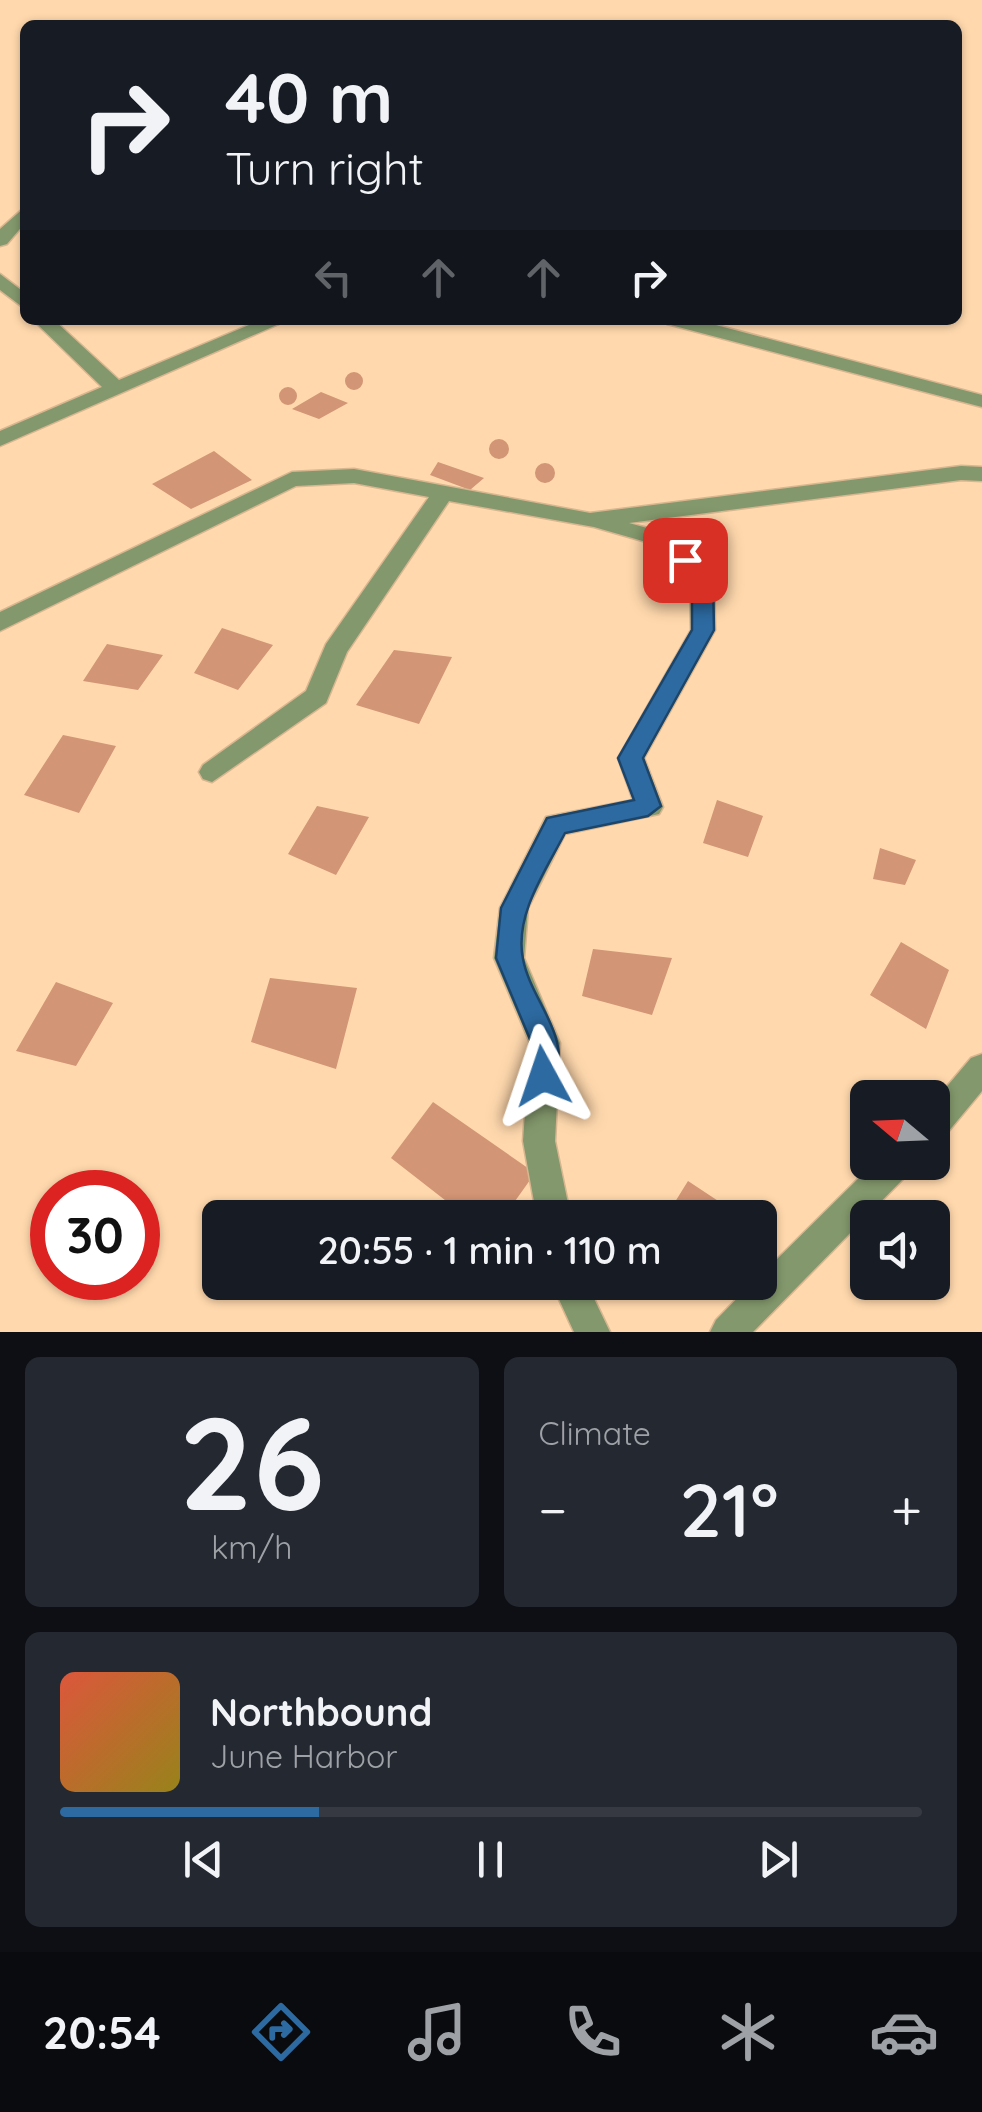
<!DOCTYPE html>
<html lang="en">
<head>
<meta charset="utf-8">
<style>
  body { margin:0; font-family:Quicksand,sans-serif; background:#242831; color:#f1f3f6; height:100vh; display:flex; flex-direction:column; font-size:38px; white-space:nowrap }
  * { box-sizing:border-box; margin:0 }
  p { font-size:32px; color:#9ea1a6 }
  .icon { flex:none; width:55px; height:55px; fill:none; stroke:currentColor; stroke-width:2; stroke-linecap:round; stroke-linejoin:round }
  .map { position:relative; height:1332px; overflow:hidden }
  .panel { display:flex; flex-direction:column; gap:25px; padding:25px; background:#0d0f14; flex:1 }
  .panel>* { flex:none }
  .hud { position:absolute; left:20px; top:20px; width:942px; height:305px; border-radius:15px; box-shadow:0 2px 8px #0004; background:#171b24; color:#f1f3f6; overflow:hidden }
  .needle { width:65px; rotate:289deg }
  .tools { position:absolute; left:850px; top:1080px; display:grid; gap:20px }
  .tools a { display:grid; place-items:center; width:100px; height:100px; border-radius:15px; background:#171b24; box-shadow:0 2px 8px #0004; font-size:50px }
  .speed { position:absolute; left:30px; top:1170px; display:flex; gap:20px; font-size:50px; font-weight:700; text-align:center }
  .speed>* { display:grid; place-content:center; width:130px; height:130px; border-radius:50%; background:#171b24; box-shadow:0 2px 8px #0004; line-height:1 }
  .speed .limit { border:15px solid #d22; background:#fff; color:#111 }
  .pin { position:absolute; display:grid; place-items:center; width:85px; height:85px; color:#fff; margin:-42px; border-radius:20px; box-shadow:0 5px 15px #0006 }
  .me { position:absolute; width:110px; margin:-55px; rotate:355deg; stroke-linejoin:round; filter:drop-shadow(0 0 8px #0008) }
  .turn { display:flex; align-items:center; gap:35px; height:210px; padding:0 40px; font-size:45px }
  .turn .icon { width:130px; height:130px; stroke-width:2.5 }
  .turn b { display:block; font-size:70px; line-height:85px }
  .lanes { display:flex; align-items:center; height:95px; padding:0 40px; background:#0003; justify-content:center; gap:50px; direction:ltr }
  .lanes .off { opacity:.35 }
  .big { font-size:75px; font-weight:600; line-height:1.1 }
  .panel .widget { flex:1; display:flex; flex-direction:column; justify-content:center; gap:15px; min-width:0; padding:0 35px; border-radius:15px; background:#242831 }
  .panel .dial { align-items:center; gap:0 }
  .dial b { font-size:130px; line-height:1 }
  .song { display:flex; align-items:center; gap:30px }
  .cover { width:120px; height:120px; border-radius:15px; background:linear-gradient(135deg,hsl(10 70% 55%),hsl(50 70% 35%)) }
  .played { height:10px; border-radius:5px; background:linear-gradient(90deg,#2d6aa1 30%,#363941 30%) }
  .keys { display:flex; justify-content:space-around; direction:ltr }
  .heat { display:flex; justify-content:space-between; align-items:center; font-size:55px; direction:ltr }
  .panel .tiles { flex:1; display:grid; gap:25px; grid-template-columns:1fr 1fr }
  .widget:last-child { grid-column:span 2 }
  .trip { position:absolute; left:202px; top:1200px; width:575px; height:100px; border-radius:15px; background:#171b24; box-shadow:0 2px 8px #0004; font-weight:600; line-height:100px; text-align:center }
  .dock { display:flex; height:160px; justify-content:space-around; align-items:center; background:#090b0e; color:#9ea1a6 }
  .dock .icon { width:70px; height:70px }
  .dock .on { color:#2d6aa1 }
  .dock b { font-size:45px; color:#f1f3f6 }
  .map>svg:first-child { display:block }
  .building { fill:#d29575 }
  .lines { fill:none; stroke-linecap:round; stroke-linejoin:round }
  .street-casing { stroke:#d8b690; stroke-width:3 }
  .street { fill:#83986c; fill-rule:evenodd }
  .route { fill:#2d6aa1; stroke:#1d4569; stroke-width:2.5 }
</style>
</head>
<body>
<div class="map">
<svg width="982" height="1332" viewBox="0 0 982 1332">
  <rect width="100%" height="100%" fill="#ffd8ad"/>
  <path class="building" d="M345 381a9 9 0 1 1 18 0a9 9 0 1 1-18 0Z
    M279 396a9 9 0 1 1 18 0a9 9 0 1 1-18 0Z
    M321,392L348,403L319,419L292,409Z
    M489 449a10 10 0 1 1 20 0a10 10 0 1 1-20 0Z
    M214,451L252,480L191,509L152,484Z
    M438,462L484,478L470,490L430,475Z
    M535 473a10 10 0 1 1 20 0a10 10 0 1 1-20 0Z
    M222,628L273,645L238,690L194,673Z
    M107,644L163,655L138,690L83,681Z
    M394,650L452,657L419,724L356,705Z
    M63,735L116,746L79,813L24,795Z
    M717,800L763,816L748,857L703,843Z
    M317,806L369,817L336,875L288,854Z
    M880,848L916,860L905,885L873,879Z
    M901,942L949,970L926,1029L870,995Z
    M593,949L672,958L652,1015L582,996Z
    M270,978L357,988L336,1069L251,1042Z
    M56,982L113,1003L76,1066L16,1051Z
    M433,1102L535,1173L503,1218H468L391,1158Z
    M688,1181L744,1218H665Z"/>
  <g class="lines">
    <defs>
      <path id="street" d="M25,207V223L7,244L0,246V229Z
        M0,274L25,293V309L0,290Z
        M33,320H54L119,380L261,320H288L0,446V431L102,387Z
        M664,320H697L982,395V407L667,324Z
        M961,466L982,467V481L961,480L629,523L676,536L714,578L715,630L644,758L663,807L659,814L565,834L528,908L524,958L560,1043L555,1141L571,1218H537L523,1141L530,1043L494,958L500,908L546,817L633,800L618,758L691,630L690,580L660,546L594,527L449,501L347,652L326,703L212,782L203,779L199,772L203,765L306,691L326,644L429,497L354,483L296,486L0,631V612L292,472L354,469L590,513Z
        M982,1054V1091L943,1138L932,1142V1104L971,1058Z
        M875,1162H914L909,1173L753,1332H710L716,1320L753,1282H760V1276Z
        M551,1282H586L610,1332H574Z"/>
    </defs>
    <use href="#street" class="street-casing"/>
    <use href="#street" class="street"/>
  </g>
  <path class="route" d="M685,552L693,554L713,578L714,630L643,758L661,806L648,816L565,833C546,870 514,915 523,959C531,1002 575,1038 553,1085L543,1088L533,1085L529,1076L532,1044L496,958L501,908L547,818L634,800L618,758L692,630V580L674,560Z"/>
</svg>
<div class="tools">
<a><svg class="needle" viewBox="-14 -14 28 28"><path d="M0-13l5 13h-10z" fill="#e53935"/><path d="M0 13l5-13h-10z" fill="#9ea1a6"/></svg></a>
<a><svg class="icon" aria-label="sound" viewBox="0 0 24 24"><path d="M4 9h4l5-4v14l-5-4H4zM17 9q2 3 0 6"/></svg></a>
</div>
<div class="speed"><div class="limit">30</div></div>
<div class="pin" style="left:685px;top:560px;background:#d93025"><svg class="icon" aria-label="arrive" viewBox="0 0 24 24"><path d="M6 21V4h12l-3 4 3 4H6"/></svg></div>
<svg class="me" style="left:543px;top:1076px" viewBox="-20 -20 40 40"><path d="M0-17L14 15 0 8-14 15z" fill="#2d6aa1" stroke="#fff" stroke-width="4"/></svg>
<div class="trip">20:55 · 1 min · 110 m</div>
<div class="hud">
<div class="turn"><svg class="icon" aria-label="right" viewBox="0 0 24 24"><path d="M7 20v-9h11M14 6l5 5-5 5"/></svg><div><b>40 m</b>Turn right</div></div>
<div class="lanes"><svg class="icon off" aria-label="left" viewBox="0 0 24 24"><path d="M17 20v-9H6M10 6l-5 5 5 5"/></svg><svg class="icon off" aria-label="ahead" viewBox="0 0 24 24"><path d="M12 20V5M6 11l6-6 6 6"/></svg><svg class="icon off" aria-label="ahead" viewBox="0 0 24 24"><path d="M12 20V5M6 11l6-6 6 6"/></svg><svg class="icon" aria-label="right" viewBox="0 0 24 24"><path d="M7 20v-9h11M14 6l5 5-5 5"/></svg></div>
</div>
</div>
<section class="panel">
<div class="tiles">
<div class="widget dial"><b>26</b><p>km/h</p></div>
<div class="widget"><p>Climate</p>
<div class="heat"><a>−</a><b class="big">21°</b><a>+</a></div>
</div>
<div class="widget">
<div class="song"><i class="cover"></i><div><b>Northbound</b><p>June Harbor</p></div></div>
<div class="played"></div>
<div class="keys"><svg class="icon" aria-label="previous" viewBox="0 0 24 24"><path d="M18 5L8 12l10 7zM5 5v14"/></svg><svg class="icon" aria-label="pause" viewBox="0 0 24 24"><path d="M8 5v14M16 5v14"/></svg><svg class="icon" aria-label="next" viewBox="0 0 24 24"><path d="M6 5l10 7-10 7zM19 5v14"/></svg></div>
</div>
</div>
</section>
<nav class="dock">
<b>20:54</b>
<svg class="icon on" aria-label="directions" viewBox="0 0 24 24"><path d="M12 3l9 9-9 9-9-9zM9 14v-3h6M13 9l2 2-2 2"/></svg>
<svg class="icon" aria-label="music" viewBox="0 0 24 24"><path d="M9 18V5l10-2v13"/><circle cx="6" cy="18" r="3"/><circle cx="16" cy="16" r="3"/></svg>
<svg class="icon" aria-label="phone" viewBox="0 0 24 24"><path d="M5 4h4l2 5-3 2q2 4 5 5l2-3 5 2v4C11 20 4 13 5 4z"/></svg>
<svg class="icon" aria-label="climate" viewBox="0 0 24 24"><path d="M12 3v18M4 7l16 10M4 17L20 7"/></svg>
<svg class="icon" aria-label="car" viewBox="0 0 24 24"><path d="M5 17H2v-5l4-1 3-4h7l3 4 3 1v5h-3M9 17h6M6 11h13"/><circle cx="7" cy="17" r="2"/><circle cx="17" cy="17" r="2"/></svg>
</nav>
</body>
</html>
